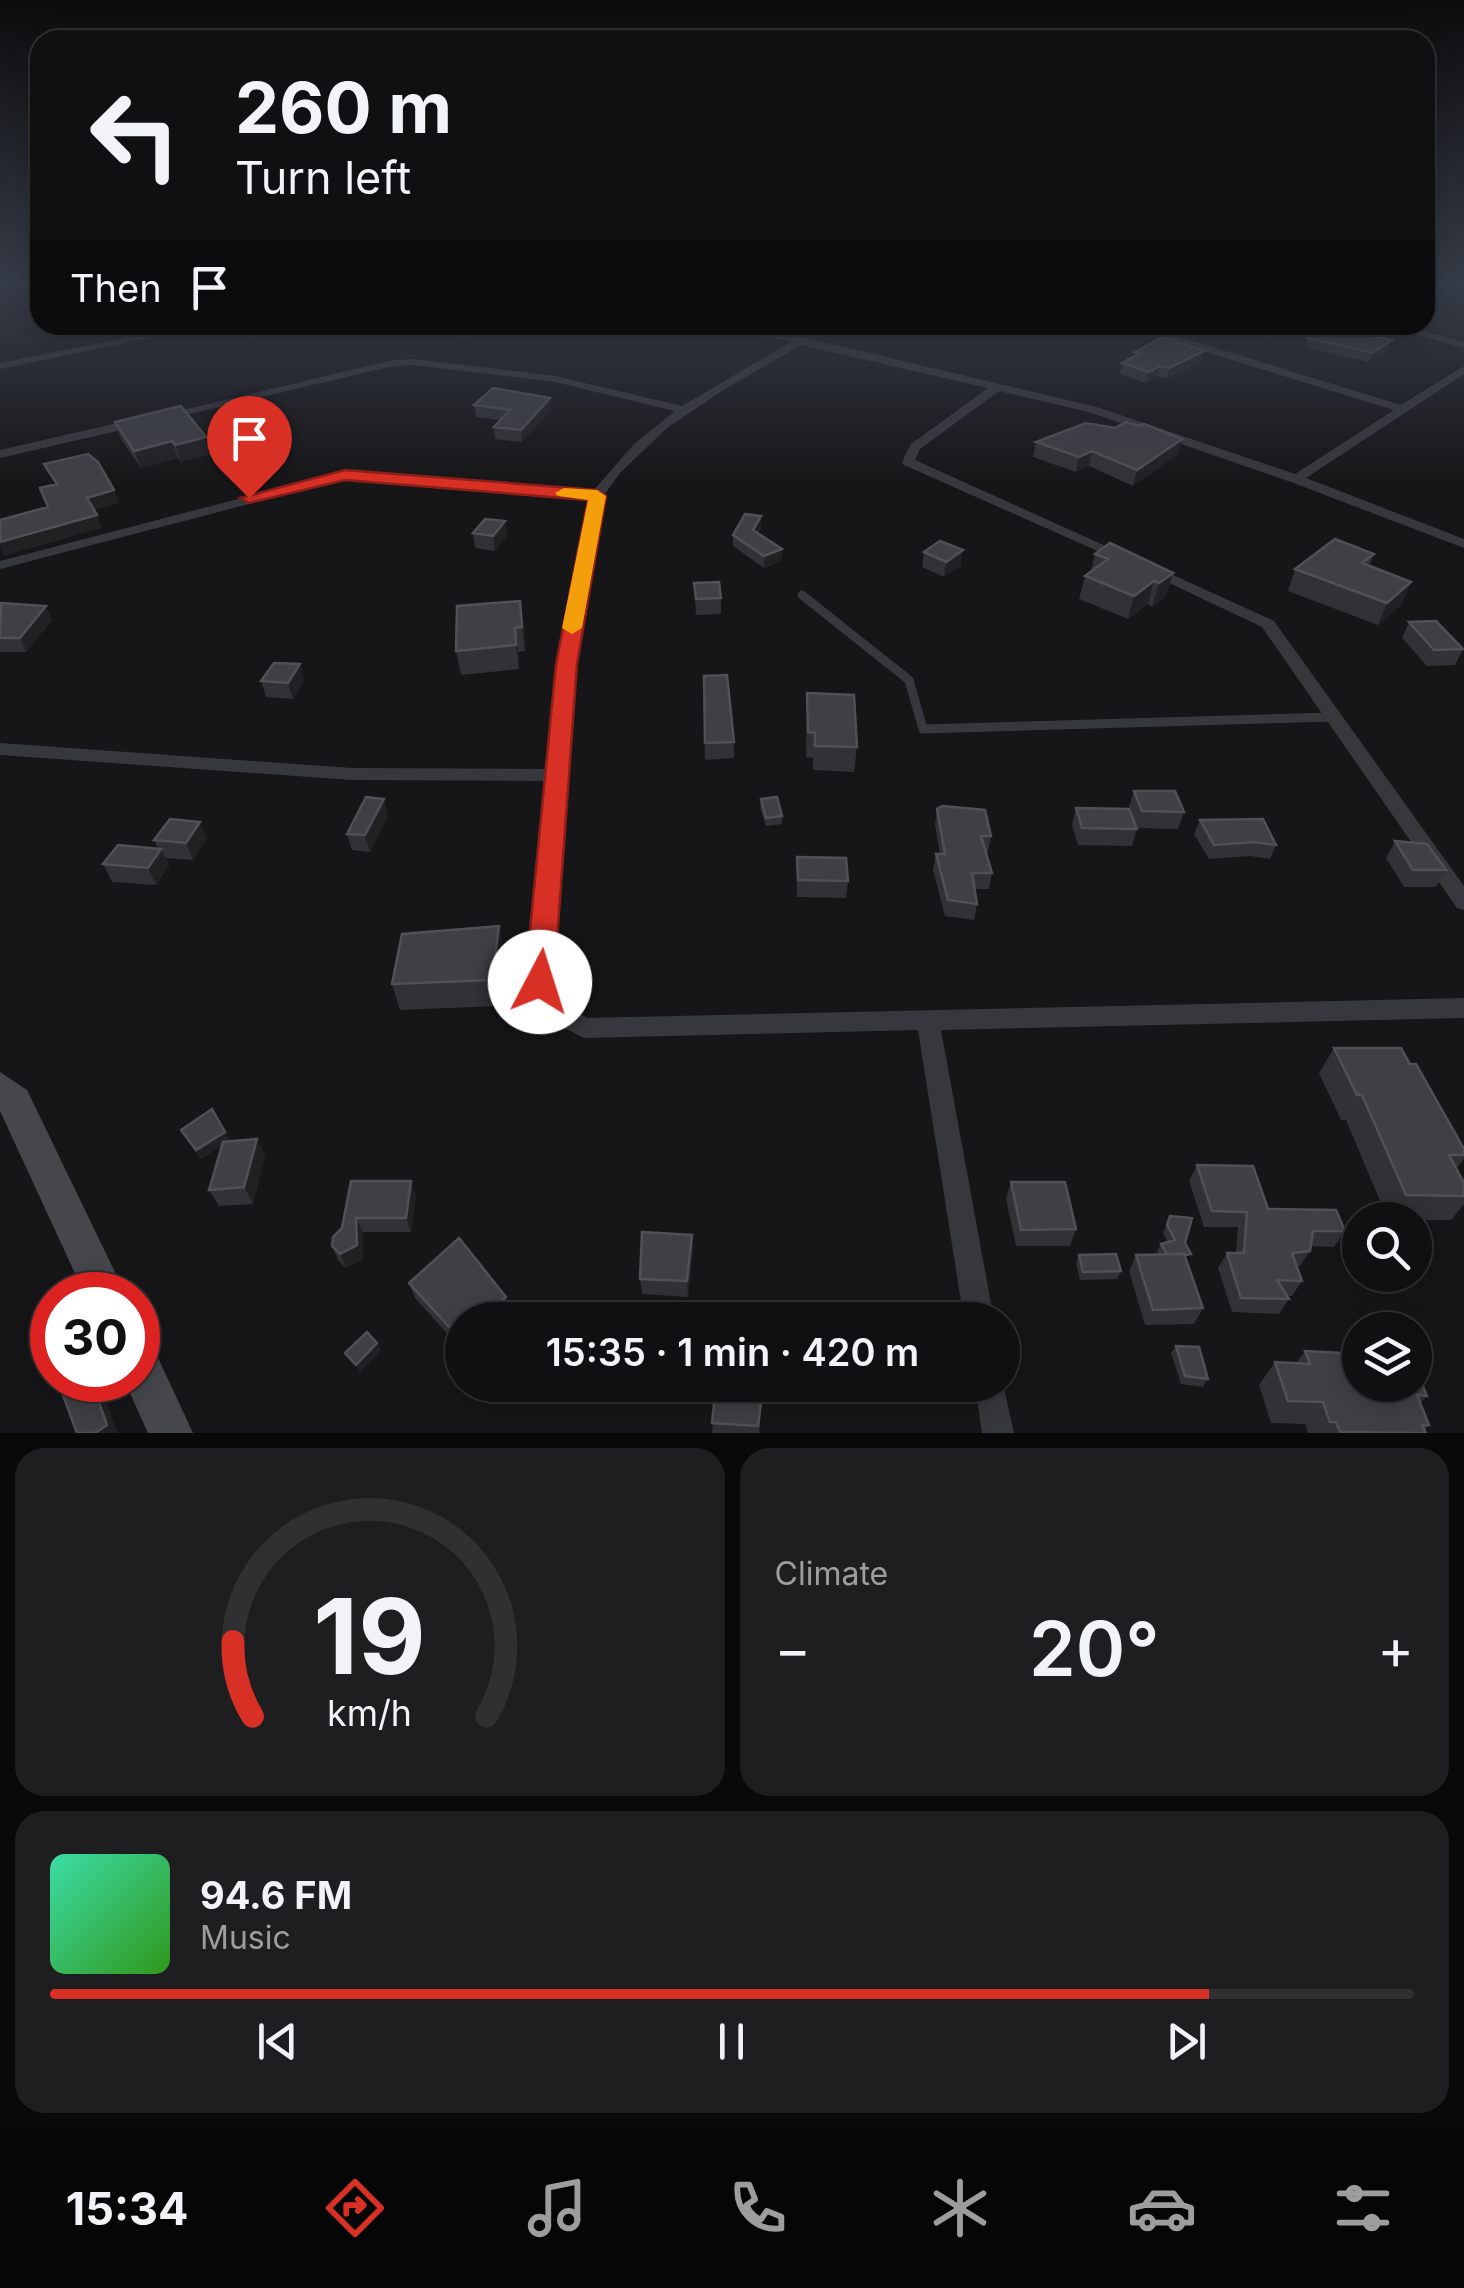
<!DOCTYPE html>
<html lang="en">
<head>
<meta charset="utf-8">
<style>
  body { margin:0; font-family:Inter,sans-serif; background:#1e1e20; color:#f1f3f6; height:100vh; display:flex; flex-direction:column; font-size:38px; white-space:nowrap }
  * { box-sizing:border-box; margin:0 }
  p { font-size:32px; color:#9c9d9f }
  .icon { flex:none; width:55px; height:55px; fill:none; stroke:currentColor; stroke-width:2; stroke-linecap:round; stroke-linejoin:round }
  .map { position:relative; height:1433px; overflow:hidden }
  .drawer { display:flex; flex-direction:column; gap:15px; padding:15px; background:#09090a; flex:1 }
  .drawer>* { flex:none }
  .top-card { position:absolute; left:30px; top:30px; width:1405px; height:305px; border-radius:30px; box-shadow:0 5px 25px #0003,0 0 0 2px #303032; background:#101012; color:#f1f3f6; overflow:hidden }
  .fabs { position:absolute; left:1342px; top:1202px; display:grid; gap:20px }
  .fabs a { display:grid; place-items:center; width:90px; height:90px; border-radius:50%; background:#101012; box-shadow:0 5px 25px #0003,0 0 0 2px #303032; font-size:50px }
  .speed { position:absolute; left:30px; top:1272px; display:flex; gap:20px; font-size:50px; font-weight:700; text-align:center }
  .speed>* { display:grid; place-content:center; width:130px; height:130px; border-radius:50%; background:#101012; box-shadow:0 5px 25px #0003,0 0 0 2px #303032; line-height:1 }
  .speed .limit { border:15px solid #d22; background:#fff; color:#111 }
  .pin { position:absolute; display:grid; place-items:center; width:85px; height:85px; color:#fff; margin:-102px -42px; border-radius:50% 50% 50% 0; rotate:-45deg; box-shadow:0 0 10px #0007 }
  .pin .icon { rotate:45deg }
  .me { position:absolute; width:110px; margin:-55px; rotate:5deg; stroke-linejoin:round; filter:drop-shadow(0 0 8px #0008) }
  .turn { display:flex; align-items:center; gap:35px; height:210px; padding:0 40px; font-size:45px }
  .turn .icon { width:130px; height:130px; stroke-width:2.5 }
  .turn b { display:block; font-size:70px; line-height:85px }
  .then { display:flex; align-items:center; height:95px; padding:0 40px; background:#0003; gap:20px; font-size:38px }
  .big { font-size:75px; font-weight:600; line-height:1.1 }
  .drawer .card { flex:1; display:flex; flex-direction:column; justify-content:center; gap:15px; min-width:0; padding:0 35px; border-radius:30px; background:#1e1e20 }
  .drawer .dial { align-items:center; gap:0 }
  .dial svg { height:260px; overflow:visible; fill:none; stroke:#303032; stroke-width:7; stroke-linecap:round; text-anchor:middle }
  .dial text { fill:#f1f3f6; stroke:none }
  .song { display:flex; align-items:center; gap:30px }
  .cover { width:120px; height:120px; border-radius:15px; background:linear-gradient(135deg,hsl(160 70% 55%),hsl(110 70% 35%)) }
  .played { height:10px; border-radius:5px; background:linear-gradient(90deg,#d93025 85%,#303032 85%) }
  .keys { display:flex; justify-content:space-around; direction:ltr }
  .heat { display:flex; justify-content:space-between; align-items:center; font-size:55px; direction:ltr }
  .drawer .tiles { flex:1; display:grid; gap:15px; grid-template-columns:1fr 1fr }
  .card:last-child { grid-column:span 2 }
  .trip { position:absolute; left:445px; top:1302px; width:575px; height:100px; border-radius:50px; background:#101012; box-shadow:0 5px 25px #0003,0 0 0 2px #303032; font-weight:600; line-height:100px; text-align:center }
  .tab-bar { display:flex; height:160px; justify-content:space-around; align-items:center; background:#060607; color:#9c9d9f }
  .tab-bar .icon { width:70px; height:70px }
  .tab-bar .on { color:#d93025 }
  .tab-bar b { font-size:45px; color:#f1f3f6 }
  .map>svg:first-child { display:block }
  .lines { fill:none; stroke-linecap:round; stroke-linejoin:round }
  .lane { stroke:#37383d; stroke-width:9 }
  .street { fill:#37383d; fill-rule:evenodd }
  .secondary { fill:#45474d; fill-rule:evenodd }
  .wall { fill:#323236 }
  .shaded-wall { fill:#212124 }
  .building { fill:#3f3f44; stroke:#4f5156; stroke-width:2.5 }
  .route { fill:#d93025; stroke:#8d1f18; stroke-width:2.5 }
  .slow { fill:#f59e0b }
</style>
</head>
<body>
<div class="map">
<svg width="1464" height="1433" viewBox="0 0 1464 1433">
  <rect width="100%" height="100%" fill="#161618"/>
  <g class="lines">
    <path class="lane" d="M802,595L909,680L923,729L1334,717"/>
    <path class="street" d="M191,325H211L0,369V363Z
      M725,325H743L802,337L1097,407L1295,474L1394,410L1164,339L1109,325H1128L1170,334L1401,405L1464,366V374L1306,478L1464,539V548L1291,482L1089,412L999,391L920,449L915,460L1130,557L1128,560H1118L904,465L902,462L911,444L988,388L801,345L722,391L667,428L621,472L604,495L575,664L550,982L561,1004L587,1018L1464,998V1018L941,1030L994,1320H964L918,1030L584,1038L545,1018L528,982L547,781L352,780L0,755V743L352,768L549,769L559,664L590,498L345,479L0,569V561L345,471L593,491L634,444L675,411L555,382L414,365L393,366L164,420L158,416L393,360L414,359L555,376L682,406L791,342Z
      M1382,325H1399L1464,342V348Z
      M139,418L145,422L143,425L0,458V450Z
      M1151,565L1274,621L1464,886V910L1457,908L1262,627L1146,572L1144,569Z
      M1002,1379L1014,1433H982L975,1385H1002Z"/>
    <path class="secondary" d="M0,1072L27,1090L126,1295H85L0,1111Z
      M138,1341L153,1347L193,1433H148L124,1380H138Z"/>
  </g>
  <path class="wall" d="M442,325H486L468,339L442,336L440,327Z
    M1244,325H1305L1285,337L1244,328Z
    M1308,338L1392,340L1388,350L1368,362L1305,347Z
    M1135,352L1202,362L1167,379L1157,376L1146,383L1120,374L1122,363L1134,357Z
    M550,398L551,410L522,442L495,439L494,427L500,420L476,417L474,405Z
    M115,422L211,454L181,462L178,458L141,468L121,439Z
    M1036,442L1178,454L1133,486L1089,466L1076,472L1033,457Z
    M505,521L507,536L495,551L475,548L473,533Z
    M761,528L758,533L782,549L781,561L764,568L733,546V535Z
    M924,552L961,566L944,577L922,567Z
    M1095,554L1173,573L1166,596L1152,607L1148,604L1128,619L1079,599L1085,576L1091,571Z
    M1374,554L1369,566L1402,604L1378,625L1288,591L1295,569Z
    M694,583L721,598V614L696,615Z
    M0,604L52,620L26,652H0Z
    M1409,622L1463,649L1455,665L1427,666L1402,638Z
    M524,624L525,651L518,652L519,669L461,675L456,651Z
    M704,676L734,742V758L705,760Z
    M305,680L293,699L266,697L261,681Z
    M807,693L857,747L854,772L813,770V758L806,757Z
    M1134,791L1184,812L1178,829L1137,828L1132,846L1078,845L1072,825L1076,808L1130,812L1129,807Z
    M761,799L782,816V824L766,826L760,807Z
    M937,809L991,836L988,852H986L992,873L989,889H974L977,904L974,920L945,916L933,870L936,854H940L935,825Z
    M388,816L370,852L352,850L347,834Z
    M1200,820L1276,845L1270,859L1250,856L1209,859L1194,834Z
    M207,838L193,860L166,858L169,866L156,885L112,882L103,864L158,848L154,840Z
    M1395,841L1446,870L1436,887H1404L1386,858Z
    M797,857L848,881L846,898L797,897Z
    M504,951L498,1006L400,1010L392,984Z
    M1334,1048L1464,1149V1159L1456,1169L1464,1183V1204L1451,1220H1388L1346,1120H1341L1319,1073Z
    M181,1130L230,1140L227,1142L265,1156L253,1204L219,1206L209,1190L222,1145L201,1159Z
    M1197,1165L1268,1209L1345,1231L1334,1247L1311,1246L1310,1251L1300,1266H1297L1302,1281L1292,1296H1287L1289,1299L1279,1314L1232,1312L1218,1268L1227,1253H1236L1238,1227H1204L1189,1181Z
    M351,1181L416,1196L411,1232H363V1259L346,1268L338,1260L332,1246L342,1228Z
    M1011,1182L1076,1229L1070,1246H1016L1006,1199Z
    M1170,1216L1185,1243L1187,1261L1203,1308L1194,1324L1145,1325L1129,1271L1136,1255L1159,1254L1157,1252L1161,1244L1168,1242L1163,1233Z
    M692,1235L693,1251L688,1297L642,1294L640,1279Z
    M1079,1255L1121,1271L1117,1279L1080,1280L1076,1263Z
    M409,1283L506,1297L510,1309L462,1320V1350L415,1298Z
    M1176,1346L1208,1379L1203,1387L1181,1384L1171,1353Z
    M1305,1351L1427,1396L1420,1403L1429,1425L1424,1430L1426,1433H1308L1305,1424L1271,1423L1259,1385L1275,1362L1296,1363Z
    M591,1385H615L616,1387L602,1399Z
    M716,1385H764L759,1433H712Z"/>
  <path class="shaded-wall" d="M473,325H486L468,339L466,330Z
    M1292,325H1305L1285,337L1288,328Z
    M1392,340L1388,350L1368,362L1372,353Z
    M1204,351L1202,362L1167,379L1169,368Z
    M1160,366L1157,376L1146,383L1149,372Z
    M550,398L551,410L522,442L521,430Z
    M206,437L211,454L181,462L175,445Z
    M1182,439L1178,454L1133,486L1137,470Z
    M172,441L178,458L141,468L134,451Z
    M1092,451L1089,466L1076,472L1079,457Z
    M114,490L119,503L92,511L87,498Z
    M97,515L102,528L4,556L0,548V542Z
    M761,516V528L753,542V530Z
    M505,521L507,536L495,551L493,536Z
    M782,549L781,561L764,568V556Z
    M963,550L961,566L944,577L946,562Z
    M1173,573L1166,596L1152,607L1159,583Z
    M1154,581L1148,604L1128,619L1134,596Z
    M1411,582L1402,604L1378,625L1387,603Z
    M520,601L524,624L525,651L522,627Z
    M46,606L52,620L26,652L20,638Z
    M515,628L518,652L519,669L516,645Z
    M300,664L305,680L293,699L288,683Z
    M384,799L388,816L370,852L365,835Z
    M200,822L207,838L193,860L186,843Z
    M161,849L169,866L156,885L148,868Z
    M499,926L504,951L498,1006L492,980Z
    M225,1132L230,1140L201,1159L196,1150Z
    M257,1139L265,1156L253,1204L244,1187Z
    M411,1181L416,1196L411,1232L406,1218Z
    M356,1218L363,1232V1259L346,1268L340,1254Z
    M692,1235L693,1251L688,1297L687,1281Z
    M377,1343L381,1351L360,1372L356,1365Z
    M91,1380H95L101,1387L118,1433H95Z
    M608,1385H615L616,1387L602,1399L600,1392Z"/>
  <path class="building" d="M442,325H473L466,330L440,327Z
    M1324,326L1392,340L1372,353L1308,338Z
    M1163,337L1204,351L1169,368L1160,366L1149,372L1122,363L1140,353L1135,352Z
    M493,388L550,398L521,430L494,427L510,410L474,405Z
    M181,406L206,437L175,445L172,441L134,451L115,422Z
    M1126,422L1139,426L1144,424L1182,439L1137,470L1092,451L1079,457L1036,442L1086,423L1115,428Z
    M88,454L98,462L114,490L87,498L97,515L0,542V520L48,507L40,488L57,484L44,464Z
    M745,514L761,516L753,530L782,549L764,556L733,535Z
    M485,519L505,521L493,536L473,533Z
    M1335,539L1374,554L1362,563L1411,582L1387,603L1295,569Z
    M940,541L963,550L946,562L924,552Z
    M1110,543L1173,573L1159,583L1154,581L1134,596L1085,576L1108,559L1095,554Z
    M719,582L721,598L696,599L694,583Z
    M520,601L522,627L515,628L516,645L456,651L457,606Z
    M1,603L46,606L20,638H0Z
    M1436,621L1463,649L1434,650L1409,622Z
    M274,663L300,664L288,683L261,681Z
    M727,675L734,742L705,743L704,676Z
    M807,693L854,695L857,747L815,746V733L808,732Z
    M1134,791H1175L1184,812L1142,811Z
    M366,797L384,799L365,835L347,834Z
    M777,797L782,816L766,818L761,799Z
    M942,806L985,810L991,836H981L992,873H972L977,904L948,900L936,854H945L937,809Z
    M1076,808L1129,809L1137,829L1082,828Z
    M170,819L200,822L186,843L154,840Z
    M1263,819L1276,845L1255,842L1214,845L1200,820Z
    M1395,841L1427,844L1446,870H1413Z
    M118,845L161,849L148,868L103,864Z
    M797,857L846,858L848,881L798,880Z
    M499,926L492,980L392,984L402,934Z
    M1334,1048H1401L1410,1064H1416L1464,1149V1155H1449L1464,1183V1196L1406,1195L1362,1095H1357Z
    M212,1109L225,1132L196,1150L181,1130Z
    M257,1139L244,1187L209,1190L223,1142Z
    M1197,1165L1253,1166L1268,1209L1336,1210L1345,1231H1313L1310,1251L1292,1253L1302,1281L1277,1280L1289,1299L1241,1298L1227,1253H1244L1247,1212L1212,1211Z
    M351,1181H411L406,1218H356L357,1245L340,1254L332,1246L333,1237L342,1228Z
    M1011,1182H1065L1076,1229L1021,1230Z
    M1170,1216L1192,1218L1185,1243L1191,1254L1185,1255L1184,1254H1167L1161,1244L1175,1240L1167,1225Z
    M642,1232L692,1235L687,1281L640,1279Z
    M459,1238L506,1297L502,1300L519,1320H462V1341L409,1283Z
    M1116,1254L1121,1271L1083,1272L1079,1255Z
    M1184,1254L1203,1308L1153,1310L1136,1255Z
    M367,1332L377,1343L356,1365L345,1353Z
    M1176,1346L1199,1347L1208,1379L1185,1376Z
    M1305,1351L1360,1354V1385H1415V1367L1427,1396L1417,1395L1429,1425H1422L1426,1433L1340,1432L1336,1422H1330L1323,1402L1288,1401L1275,1362L1310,1364Z
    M76,1380H91L107,1425L95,1433H77L61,1390Z
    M595,1385H608L600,1392Z
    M716,1385H763L758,1426L712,1423Z"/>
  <linearGradient id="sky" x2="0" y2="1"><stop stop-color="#0c0c0d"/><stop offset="0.59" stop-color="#363c48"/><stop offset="1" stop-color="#363c48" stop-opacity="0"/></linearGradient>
  <rect width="1464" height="484" fill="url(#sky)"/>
  <path class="route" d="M345,470L597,490L606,496L577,664L554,982L550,991L540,994L529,991L525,982L556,664L588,500L345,480L249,503L240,498Z"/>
  <path class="slow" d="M564,488L597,490L606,496L582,628L572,634L562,628L588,500L558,496L555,493Z"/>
</svg>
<div class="fabs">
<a><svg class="icon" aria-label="search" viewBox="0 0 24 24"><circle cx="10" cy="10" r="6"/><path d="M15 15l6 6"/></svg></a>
<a><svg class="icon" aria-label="layers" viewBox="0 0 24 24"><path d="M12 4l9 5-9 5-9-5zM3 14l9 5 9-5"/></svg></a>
</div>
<div class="speed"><div class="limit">30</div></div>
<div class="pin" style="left:249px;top:498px;background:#d93025"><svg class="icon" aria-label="arrive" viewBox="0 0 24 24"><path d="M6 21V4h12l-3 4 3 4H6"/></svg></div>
<svg class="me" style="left:540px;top:982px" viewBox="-20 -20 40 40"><circle r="19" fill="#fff"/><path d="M0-13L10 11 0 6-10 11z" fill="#d93025"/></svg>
<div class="trip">15:35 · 1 min · 420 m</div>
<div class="top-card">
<div class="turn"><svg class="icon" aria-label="left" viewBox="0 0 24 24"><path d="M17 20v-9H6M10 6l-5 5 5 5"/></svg><div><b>260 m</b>Turn left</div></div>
<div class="then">Then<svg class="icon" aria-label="arrive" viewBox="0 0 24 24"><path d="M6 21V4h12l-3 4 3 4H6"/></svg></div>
</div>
</div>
<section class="drawer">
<div class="tiles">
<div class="card dial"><svg viewBox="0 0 100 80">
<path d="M14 69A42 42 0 1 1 86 69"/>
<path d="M14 69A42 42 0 0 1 8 46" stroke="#d93025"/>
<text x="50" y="56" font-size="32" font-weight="700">19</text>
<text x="50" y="72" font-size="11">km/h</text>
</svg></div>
<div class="card"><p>Climate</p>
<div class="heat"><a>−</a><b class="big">20°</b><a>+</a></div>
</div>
<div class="card">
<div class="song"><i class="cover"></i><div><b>94.6 FM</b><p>Music</p></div></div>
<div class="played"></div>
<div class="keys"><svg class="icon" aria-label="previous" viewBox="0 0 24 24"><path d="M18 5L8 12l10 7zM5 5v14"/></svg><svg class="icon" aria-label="pause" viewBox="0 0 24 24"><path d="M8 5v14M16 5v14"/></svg><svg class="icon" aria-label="next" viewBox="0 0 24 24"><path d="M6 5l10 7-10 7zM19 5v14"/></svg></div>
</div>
</div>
</section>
<nav class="tab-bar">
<b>15:34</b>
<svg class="icon on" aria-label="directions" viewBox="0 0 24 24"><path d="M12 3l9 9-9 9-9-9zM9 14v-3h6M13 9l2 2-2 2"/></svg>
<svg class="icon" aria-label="music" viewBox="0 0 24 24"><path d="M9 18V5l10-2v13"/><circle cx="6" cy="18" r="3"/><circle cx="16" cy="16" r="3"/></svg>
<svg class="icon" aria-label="phone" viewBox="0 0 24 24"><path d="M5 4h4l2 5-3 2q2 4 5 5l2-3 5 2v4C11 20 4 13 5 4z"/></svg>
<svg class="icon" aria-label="climate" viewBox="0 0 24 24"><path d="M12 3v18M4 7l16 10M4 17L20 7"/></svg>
<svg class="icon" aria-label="car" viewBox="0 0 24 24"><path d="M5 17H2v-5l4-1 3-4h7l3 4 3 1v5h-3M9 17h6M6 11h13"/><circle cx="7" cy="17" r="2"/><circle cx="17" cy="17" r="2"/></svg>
<svg class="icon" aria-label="filters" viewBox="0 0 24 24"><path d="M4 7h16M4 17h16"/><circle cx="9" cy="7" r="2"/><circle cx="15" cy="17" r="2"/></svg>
</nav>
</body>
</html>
